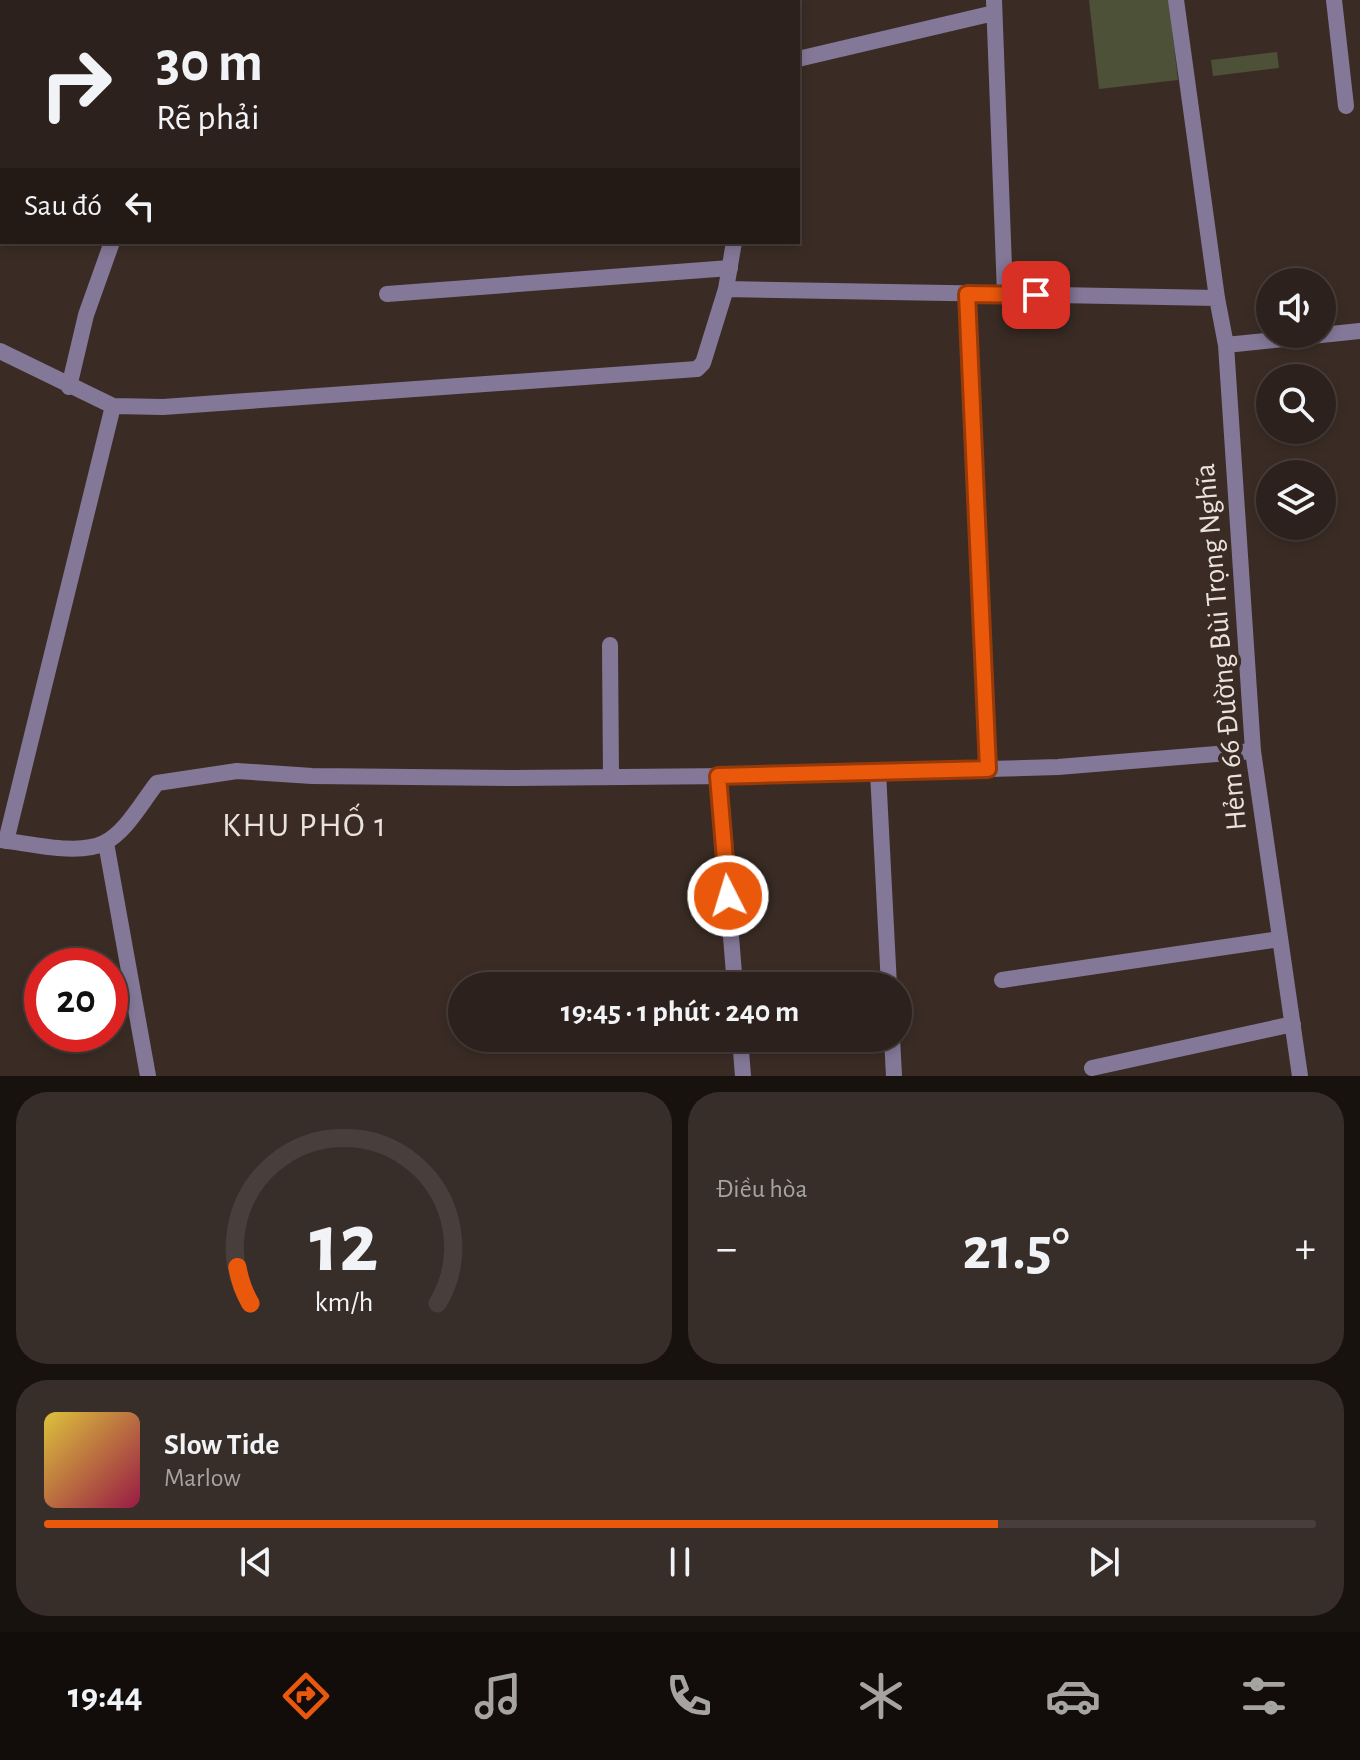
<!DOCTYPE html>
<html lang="vi">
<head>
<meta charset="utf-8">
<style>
  body { margin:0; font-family:"Alegreya Sans",sans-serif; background:#382e29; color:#f1f3f6; height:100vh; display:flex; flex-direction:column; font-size:30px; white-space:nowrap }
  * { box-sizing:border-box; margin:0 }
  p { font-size:26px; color:#a6a3a3 }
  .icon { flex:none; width:44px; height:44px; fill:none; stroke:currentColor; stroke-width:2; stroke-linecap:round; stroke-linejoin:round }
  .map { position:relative; height:1076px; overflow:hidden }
  .sheet { display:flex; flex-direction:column; gap:16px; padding:16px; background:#18120f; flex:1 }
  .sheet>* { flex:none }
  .banner { position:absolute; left:0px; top:0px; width:800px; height:244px; box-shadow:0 4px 12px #0003,0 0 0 2px #483e3b; background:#2c211c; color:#f1f3f6; overflow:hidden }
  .tools { position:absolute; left:1256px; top:268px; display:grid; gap:16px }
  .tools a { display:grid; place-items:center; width:80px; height:80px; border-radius:50%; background:#2c211c; box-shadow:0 4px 12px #0003,0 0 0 2px #483e3b; font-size:40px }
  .speed { position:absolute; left:24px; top:948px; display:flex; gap:16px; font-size:40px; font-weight:700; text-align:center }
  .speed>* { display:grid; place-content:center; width:104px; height:104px; border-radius:50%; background:#2c211c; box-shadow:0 4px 12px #0003,0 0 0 2px #483e3b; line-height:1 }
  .speed .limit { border:12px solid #d22; background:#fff; color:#111 }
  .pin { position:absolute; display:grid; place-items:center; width:68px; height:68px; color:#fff; margin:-34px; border-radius:16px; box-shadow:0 4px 12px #0006 }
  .me { position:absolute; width:88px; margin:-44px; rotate:355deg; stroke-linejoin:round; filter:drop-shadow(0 0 6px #0008) }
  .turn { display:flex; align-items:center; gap:28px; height:168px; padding:0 24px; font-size:36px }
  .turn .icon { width:104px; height:104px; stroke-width:2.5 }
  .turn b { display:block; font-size:56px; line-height:68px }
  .then { display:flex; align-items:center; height:76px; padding:0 24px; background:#0003; gap:16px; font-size:30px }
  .big { font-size:60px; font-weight:600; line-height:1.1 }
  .sheet .widget { flex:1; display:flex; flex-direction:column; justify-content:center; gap:12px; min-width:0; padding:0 28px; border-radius:32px; background:#382e29 }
  .sheet .dial { align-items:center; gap:0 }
  .dial svg { height:208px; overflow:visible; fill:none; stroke:#483e3b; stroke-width:7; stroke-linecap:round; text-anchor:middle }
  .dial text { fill:#f1f3f6; stroke:none }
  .song { display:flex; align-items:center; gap:24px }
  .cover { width:96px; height:96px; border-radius:12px; background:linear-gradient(135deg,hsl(50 70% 55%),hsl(340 70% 35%)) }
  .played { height:8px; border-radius:4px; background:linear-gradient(90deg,#ea580c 75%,#483e3b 75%) }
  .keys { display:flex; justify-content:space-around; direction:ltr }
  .heat { display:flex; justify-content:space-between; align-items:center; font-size:44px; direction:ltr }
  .sheet .tiles { flex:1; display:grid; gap:16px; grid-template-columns:1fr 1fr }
  .widget:last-child { grid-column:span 2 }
  .trip { position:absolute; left:448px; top:972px; width:464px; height:80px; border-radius:40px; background:#2c211c; box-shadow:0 4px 12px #0003,0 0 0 2px #483e3b; font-weight:600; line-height:80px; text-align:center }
  .tab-bar { display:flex; height:128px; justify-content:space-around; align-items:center; background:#120d0b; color:#a6a3a3 }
  .tab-bar .icon { width:56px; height:56px }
  .tab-bar .active { color:#ea580c }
  .tab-bar b { font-size:36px; color:#f1f3f6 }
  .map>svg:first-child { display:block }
  .green { fill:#4d5137 }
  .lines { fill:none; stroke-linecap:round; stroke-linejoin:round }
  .service { stroke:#847898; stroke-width:16 }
  .minor { stroke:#847898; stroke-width:16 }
  .route-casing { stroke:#983908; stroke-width:20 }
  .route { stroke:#ea580c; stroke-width:14 }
  .labels { text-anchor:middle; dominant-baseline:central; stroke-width:8; stroke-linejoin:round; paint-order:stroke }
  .street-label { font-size:30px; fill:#ebe2dd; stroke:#3a2c25 }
  .quarter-label { font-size:34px; letter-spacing:2px; fill:#ebe2dd; stroke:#3a2c25 }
</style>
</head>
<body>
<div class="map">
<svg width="1360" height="1076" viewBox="0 0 1360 1076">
  <rect width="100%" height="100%" fill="#3a2c25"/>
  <path class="green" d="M1089,0H1169L1178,80L1099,89Z
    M1277,52L1279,68L1213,76L1211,60Z"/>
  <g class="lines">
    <path class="service" d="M387,294L730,268
      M718,776L735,986
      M740,1038L743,1076"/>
    <path class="minor" d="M994,0L1005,294
      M1176,0L1217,298L1226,345
      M1334,0L1346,106
      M80,2L81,0
      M199,2L200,0
      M314,2H324
      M776,2V0
      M798,59L994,13
      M0,218L2,212
      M726,289L1217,298
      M967,294L988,769
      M0,351L113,406L163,407L697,369L703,363L726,289L734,242
      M69,387L86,315L112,242
      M610,645L611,777
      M878,772L889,986
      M0,840C29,843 78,856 104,843C126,832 142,802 157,783L237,771L312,776L514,778L730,776L988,769L1058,767L1253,751
      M6,841L113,406
      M106,843L148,1076
      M1002,980L1280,939
      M892,1038L894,1076
      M1092,1068L1293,1024
      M1300,1076L1253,751L1226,345L1360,331"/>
  </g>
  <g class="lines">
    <defs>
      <path id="route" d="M728,896L718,776L988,769L967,294L1036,295"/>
    </defs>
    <use href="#route" class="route-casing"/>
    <use href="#route" class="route"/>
  </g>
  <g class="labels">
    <g class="street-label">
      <text transform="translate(1221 647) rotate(-95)">Hẻm 66 Đường Bùi Trọng Nghĩa</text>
    </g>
    <g class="quarter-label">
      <text x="305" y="826">KHU PHỐ 1</text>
    </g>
  </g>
</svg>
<div class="tools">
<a><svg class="icon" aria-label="sound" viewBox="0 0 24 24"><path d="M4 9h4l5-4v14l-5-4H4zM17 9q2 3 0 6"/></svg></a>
<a><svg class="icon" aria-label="search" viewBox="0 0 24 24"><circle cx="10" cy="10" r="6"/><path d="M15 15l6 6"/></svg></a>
<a><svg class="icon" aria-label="layers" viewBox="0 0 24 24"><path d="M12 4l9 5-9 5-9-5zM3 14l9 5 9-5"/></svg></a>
</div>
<div class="speed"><div class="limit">20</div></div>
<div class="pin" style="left:1036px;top:295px;background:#d93025"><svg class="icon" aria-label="arrive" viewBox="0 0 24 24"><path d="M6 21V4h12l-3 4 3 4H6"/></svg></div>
<svg class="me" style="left:728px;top:896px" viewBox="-20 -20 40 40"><circle r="17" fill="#ea580c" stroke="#fff" stroke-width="3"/><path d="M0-11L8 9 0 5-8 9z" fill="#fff"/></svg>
<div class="trip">19:45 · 1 phút · 240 m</div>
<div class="banner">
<div class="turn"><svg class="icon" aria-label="right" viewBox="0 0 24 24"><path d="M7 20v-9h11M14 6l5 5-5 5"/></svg><div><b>30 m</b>Rẽ phải</div></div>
<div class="then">Sau đó<svg class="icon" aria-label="left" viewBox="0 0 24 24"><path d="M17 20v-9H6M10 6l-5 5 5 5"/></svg></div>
</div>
</div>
<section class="sheet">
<div class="tiles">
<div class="widget dial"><svg viewBox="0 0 100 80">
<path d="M14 69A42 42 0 1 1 86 69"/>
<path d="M14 69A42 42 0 0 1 9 55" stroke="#ea580c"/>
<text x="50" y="56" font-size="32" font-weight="700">12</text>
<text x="50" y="72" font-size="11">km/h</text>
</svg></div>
<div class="widget"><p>Điều hòa</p>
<div class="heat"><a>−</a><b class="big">21.5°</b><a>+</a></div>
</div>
<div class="widget">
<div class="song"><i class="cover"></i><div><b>Slow Tide</b><p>Marlow</p></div></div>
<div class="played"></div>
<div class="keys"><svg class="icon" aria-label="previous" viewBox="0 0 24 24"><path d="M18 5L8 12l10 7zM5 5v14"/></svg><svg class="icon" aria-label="pause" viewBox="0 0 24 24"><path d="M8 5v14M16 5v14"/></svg><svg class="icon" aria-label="next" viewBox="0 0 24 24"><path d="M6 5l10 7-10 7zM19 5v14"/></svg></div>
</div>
</div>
</section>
<nav class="tab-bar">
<b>19:44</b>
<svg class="icon active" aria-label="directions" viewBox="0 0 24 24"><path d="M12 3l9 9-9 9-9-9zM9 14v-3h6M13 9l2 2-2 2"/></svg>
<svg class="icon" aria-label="music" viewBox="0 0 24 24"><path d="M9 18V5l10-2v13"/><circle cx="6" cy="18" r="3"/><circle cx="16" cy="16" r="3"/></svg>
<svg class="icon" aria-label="phone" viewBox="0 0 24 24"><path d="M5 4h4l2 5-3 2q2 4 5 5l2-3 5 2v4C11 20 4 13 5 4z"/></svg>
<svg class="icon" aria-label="climate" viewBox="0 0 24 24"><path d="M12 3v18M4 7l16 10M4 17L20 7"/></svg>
<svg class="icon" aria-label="car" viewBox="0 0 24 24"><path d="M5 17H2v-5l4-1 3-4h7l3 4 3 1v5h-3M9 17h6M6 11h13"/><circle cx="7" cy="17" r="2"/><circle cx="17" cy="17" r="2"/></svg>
<svg class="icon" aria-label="filters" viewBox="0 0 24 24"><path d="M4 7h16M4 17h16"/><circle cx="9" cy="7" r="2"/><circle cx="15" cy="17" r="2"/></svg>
</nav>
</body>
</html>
